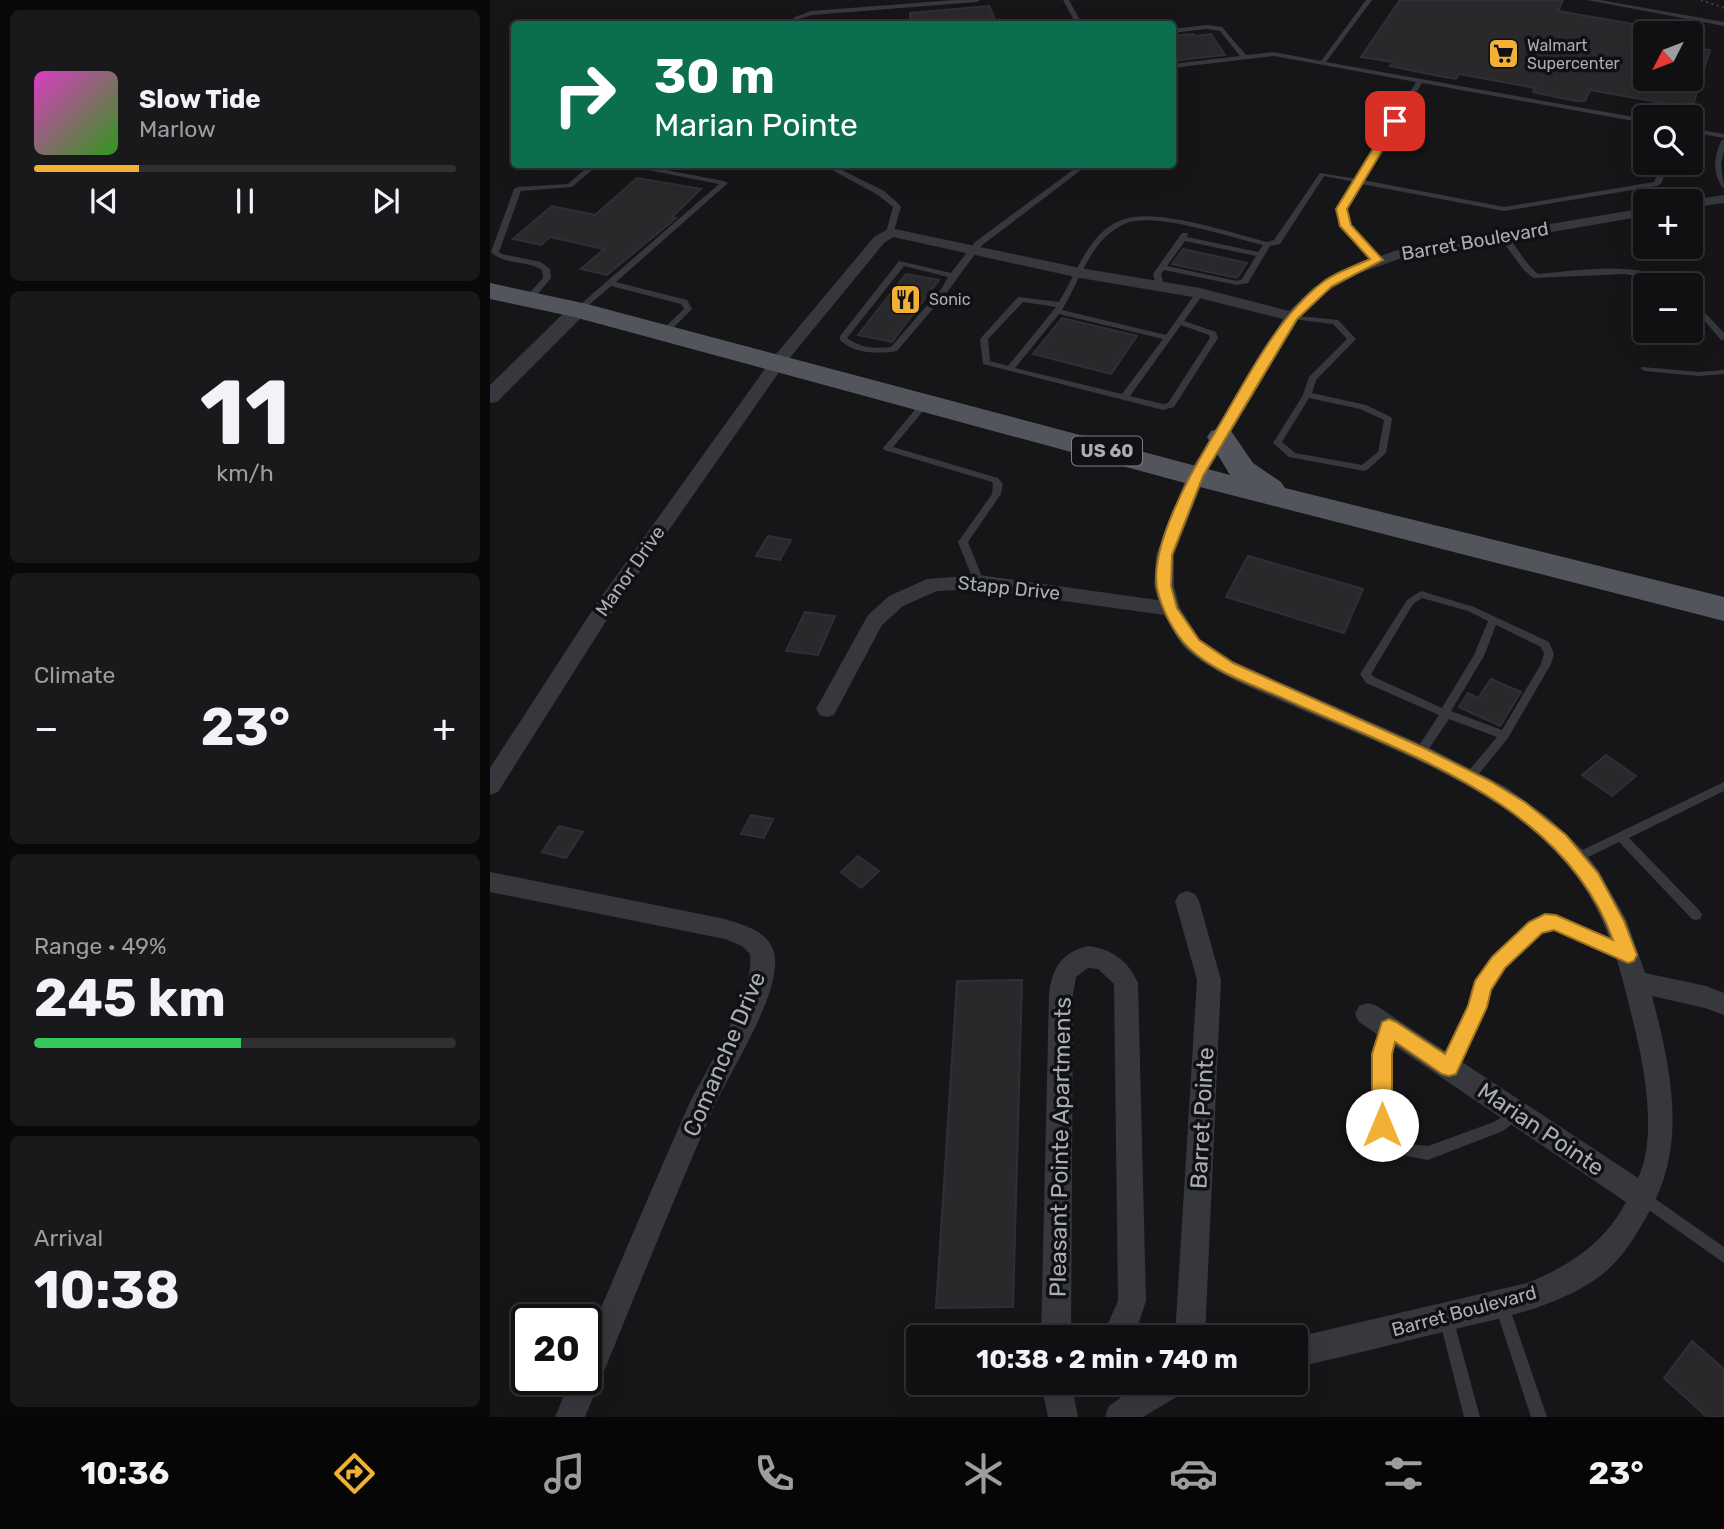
<!DOCTYPE html>
<html lang="en">
<head>
<meta charset="utf-8">
<style>
  body { margin:0; font-family:Rubik,sans-serif; background:#19191b; color:#f1f3f6; height:100vh; display:flex; flex-direction:column; font-size:26px; white-space:nowrap }
  * { box-sizing:border-box; margin:0 }
  p { font-size:23px; color:#9c9d9f }
  .icon { flex:none; width:38px; height:38px; fill:none; stroke:currentColor; stroke-width:2; stroke-linecap:round; stroke-linejoin:round }
  .map { position:relative; flex:1; overflow:hidden }
  .panel { display:flex; flex-direction:column; gap:10px; padding:10px; background:#09090a; width:490px }
  .panel>* { flex:none }
  .hud { position:absolute; left:21px; top:21px; width:665px; height:147px; border-radius:7px; box-shadow:0 7px 28px #0002,0 0 0 2px #303032; background:#0b6e4f; color:#fff; overflow:hidden }
  .needle { width:46px; rotate:228deg }
  .fabs { position:absolute; left:1143px; top:21px; display:grid; gap:14px }
  .fabs a { display:grid; place-items:center; width:70px; height:70px; border-radius:7px; background:#101012; box-shadow:0 7px 28px #0002,0 0 0 2px #303032; font-size:35px }
  .speed { position:absolute; left:21px; top:1304px; display:flex; gap:14px; font-size:35px; font-weight:700; text-align:center }
  .speed>* { display:grid; place-content:center; width:91px; height:91px; border-radius:50%; background:#101012; box-shadow:0 7px 28px #0002,0 0 0 2px #303032; line-height:1 }
  .speed .limit { border:4px solid #111; border-radius:10px; background:#fff; color:#111 }
  .pin { position:absolute; display:grid; place-items:center; width:60px; height:60px; color:#fff; margin:-30px; border-radius:14px; box-shadow:0 4px 10px #0006 }
  .me { position:absolute; width:77px; margin:-38px; rotate:0deg; stroke-linejoin:round; filter:drop-shadow(0 0 5px #0008) }
  .turn { display:flex; align-items:center; gap:24px; height:147px; padding:0 28px; font-size:32px }
  .turn .icon { width:91px; height:91px; stroke-width:2.5 }
  .turn b { display:block; font-size:49px; line-height:60px }
  .big { font-size:52px; font-weight:700; line-height:1.1 }
  .panel .tile { flex:1; display:flex; flex-direction:column; justify-content:center; gap:10px; min-width:0; padding:0 24px; border-radius:10px; background:#19191b }
  .panel .dial { align-items:center; gap:0 }
  .dial b { font-size:91px; line-height:1 }
  .song { display:flex; align-items:center; gap:21px }
  .cover { width:84px; height:84px; border-radius:10px; background:linear-gradient(135deg,hsl(310 70% 55%),hsl(110 70% 35%)) }
  .played { height:7px; border-radius:4px; background:linear-gradient(90deg,#f2b134 25%,#303032 25%) }
  .keys { display:flex; justify-content:space-around; direction:ltr }
  .heat { display:flex; justify-content:space-between; align-items:center; font-size:38px; direction:ltr }
  .charge { height:10px; border-radius:5px; background:linear-gradient(90deg,#34c759 49%,#303032 0) }
  .trip { position:absolute; left:416px; top:1325px; width:402px; height:70px; border-radius:7px; background:#101012; box-shadow:0 7px 28px #0002,0 0 0 2px #303032; font-weight:700; line-height:70px; text-align:center }
  .dock { display:flex; height:112px; justify-content:space-around; align-items:center; background:#060607; color:#9c9d9f }
  .dock .icon { width:49px; height:49px }
  .dock .selected { color:#f2b134 }
  .dock b { font-size:32px; color:#f1f3f6 }
  main { display:flex; flex:1; min-height:0 }
  .map>svg:first-child { display:block }
  .building { fill:#29292c; stroke:#303034; stroke-width:2 }
  .lines { fill:none; stroke-linecap:round; stroke-linejoin:round }
  .path { stroke:#3d3f44; stroke-width:2; stroke-dasharray:2 3.5; stroke-linecap:butt }
  .service { fill:#37383d; fill-rule:evenodd }
  .minor { fill:#37383d; fill-rule:evenodd }
  .tertiary { fill:#37383d; fill-rule:evenodd }
  .primary { fill:#53555c; fill-rule:evenodd }
  .route { fill:#f2b134; stroke:#9d7322; stroke-width:2 }
  .labels { text-anchor:middle; dominant-baseline:central; stroke-width:7; stroke-linejoin:round; paint-order:stroke }
  .far-poi-label { font-size:16px; fill:#a8adb8; stroke:#111113; text-anchor:start }
  .shield { fill:#111113; stroke:#7b7e86; stroke-width:2 }
  .shield-label { font-size:18px; font-weight:bold; fill:#a8adb8 }
  .street-label { font-size:19px; fill:#a8adb8; stroke:#111113 }
  .near-street-label { font-size:23px; fill:#a8adb8; stroke:#111113 }
</style>
</head>
<body>
<main>
<section class="panel">
<div class="tile">
<div class="song"><i class="cover"></i><div><b>Slow Tide</b><p>Marlow</p></div></div>
<div class="played"></div>
<div class="keys"><svg class="icon" aria-label="previous" viewBox="0 0 24 24"><path d="M18 5L8 12l10 7zM5 5v14"/></svg><svg class="icon" aria-label="pause" viewBox="0 0 24 24"><path d="M8 5v14M16 5v14"/></svg><svg class="icon" aria-label="next" viewBox="0 0 24 24"><path d="M6 5l10 7-10 7zM19 5v14"/></svg></div>
</div>
<div class="tile dial"><b>11</b><p>km/h</p></div>
<div class="tile"><p>Climate</p>
<div class="heat"><a>−</a><b class="big">23°</b><a>+</a></div>
</div>
<div class="tile"><p>Range · 49%</p><b class="big">245 km</b><div class="charge"></div></div>
<div class="tile"><p>Arrival</p><b class="big">10:38</b></div>
</section>
<div class="map">
<svg width="1234" height="1417" viewBox="0 0 1234 1417">
  <rect width="100%" height="100%" fill="#161618"/>
  <path class="building" d="M910,0H1073L1068,11L1155,26V79H1200V47L1220,50L1202,108L1100,90L1095,101H1086L1043,92L1045,88L969,74L966,79L949,76L900,66L903,62L871,57Z
    M499,6L507,24H420V13Z
    M704,34L705,36L721,34L735,55L682,61V36Z
    M147,178L211,189L182,217L186,218L117,275L91,269L114,249L60,237L51,245L23,239L62,206L105,215Z
    M693,249L757,263L747,278L682,264Z
    M416,274L449,280L402,342L368,335Z
    M572,318L647,336L621,374L543,354Z
    M278,536L301,540L290,560L266,556Z
    M758,556L873,589L854,633L736,597Z
    M315,612L345,616L328,655L296,651Z
    M1001,679L1031,692L1010,726L969,707L978,693L988,698Z
    M1116,755L1146,776L1122,796L1092,775Z
    M261,815L283,819L274,838L251,834Z
    M69,826L93,832L76,858L52,852Z
    M368,856L389,871L371,888L351,872Z
    M532,980L523,1307L446,1308L467,981Z
    M1202,1341L1234,1369V1417H1217L1174,1378Z"/>
  <g class="lines">
    <path class="path" d="M1211,0L1234,8"/>
    <path class="service" d="M465,0H490L487,2L322,15L309,19L306,24H300L305,17L321,11Z
      M573,0H579L592,24H586Z
      M876,0H882L836,62L1155,119V123L932,83L873,180L1014,207L1164,182L1173,163H1179L1171,184L1167,186L1014,211L871,184L856,209L860,225L890,258L891,260L887,262H884L852,226L848,209L865,182L834,176L790,244L780,246L758,283L747,285L674,270L671,274L674,286L670,288L666,286L663,274L692,233H698L697,237L768,252L773,245C739,237 678,216 645,221C631,223 618,233 609,244C594,263 585,288 572,310L676,335L707,291H713L714,293L694,321L726,332L728,338L684,407L673,410L493,364L490,339L528,297L569,302C581,282 589,260 604,241C614,228 628,219 644,217C679,212 742,233 777,242L784,240L830,173L867,179L926,82L784,56L682,68V64L750,56L730,31L717,29L682,33V29L717,25L732,27L756,55L784,52L831,61ZM695,241L766,256L752,279L747,281L677,266ZM533,302L566,307L518,366L500,361L498,339ZM569,314L673,339L632,394L525,368ZM691,325L719,335L720,338L678,403L673,404L640,396Z
      M1097,0H1110L1234,22V26Z
      M1200,128L1234,134V138L1200,132Z
      M1234,139V151L1231,164L1234,188L1232,187C1222,171 1224,158 1231,141Z
      M101,164H109L82,187L31,191L9,252L12,254L51,262L60,269L61,278L42,301H36V297L53,278L52,270C37,260 13,265 1,252L24,189L28,187L78,184Z
      M127,164H144L234,181L238,183L126,282L197,300L202,309L177,334H171L170,332L194,309L191,304L121,286L91,312H85L84,310L229,184Z
      M331,164H340L394,191L410,205L411,207L403,234L396,232L403,207L388,195Z
      M591,164H599L491,246L458,291L407,351C388,354 364,354 350,340V336L409,261L461,273L485,242ZM414,266L458,277L452,288L401,347C386,349 370,348 357,338Z
      M1009,233H1015C1027,246 1034,263 1048,274C1088,271 1152,259 1187,285H1177L1167,280L1135,274L1043,278L1033,269L1008,235Z
      M1200,297L1234,333V340H1231L1200,304Z
      M799,315L848,320L866,339L826,380L822,393L876,405L901,417L902,419L896,453L877,470L874,471L799,457L783,443L813,395L819,377L857,339L843,324L802,319L798,317ZM819,398L870,409L894,420L888,452L872,465L805,453L792,442Z
      M1152,367L1209,372L1234,370V374L1209,376L1155,371L1151,369Z
      M436,399L440,402L439,404L403,447L508,478L513,484L511,494L478,542L494,582L492,584L489,585L484,582L468,542L502,494L503,484L502,482L394,450L393,448L433,400Z
      M931,591L984,607L1059,642L1064,654L1061,664L1018,738L984,780H976L975,777L976,774L1007,737L959,719L934,756H926L925,753L926,750L949,715L876,683L870,674L917,600ZM932,598L978,611L998,621L984,655L952,708L884,677L881,674L923,604ZM1006,625L1051,647L1054,654L1051,664L1012,730L961,711L994,656Z
      M1234,782V791L1139,838L1210,911L1212,915L1210,919L1206,920L1202,919L1129,842L1090,861L1086,863L1082,861L1080,858L1082,855Z
      M1055,916L1070,918L1139,950L1141,954L1139,958L1135,959L1065,927L1057,926L1049,931L1013,967L998,989L993,1007L964,1071L959,1073L954,1071L953,1067L981,1007L988,983L1005,959L1041,923Z
      M899,1022L903,1024L905,1028L898,1054L899,1124L907,1136L918,1144L938,1146L1004,1122L1025,1108L1030,1110L1032,1114L1030,1118L1013,1131L938,1160L911,1155L897,1146L885,1125L886,1054L893,1028L895,1024Z
      M1154,1191L1234,1247V1263L1149,1203L1147,1198L1149,1193Z
      M1012,1299L1017,1301L1019,1306L1057,1417H1041L1005,1306L1007,1301Z
      M956,1311L961,1313L963,1318L990,1417H974L949,1318L951,1313Z"/>
    <path class="minor" d="M1234,195V203L1200,208V201H1195Z
      M1155,208V216L915,257L867,274L833,294L808,320L715,476L684,555V586L690,608L710,639L745,662L938,747L1016,787L1059,818L1094,851L1109,871L1137,921L1155,973L1216,986L1234,993V1015L1215,1008L1162,996C1181,1069 1198,1145 1159,1212C1137,1252 1122,1274 1080,1294C1041,1313 998,1321 957,1331C907,1343 857,1356 807,1367V1337L1037,1283C1079,1266 1115,1243 1136,1202L869,1022L865,1014L869,1006L878,1003L887,1006L1148,1178C1168,1136 1154,1065 1143,1021C1132,974 1119,923 1091,883C1028,792 902,750 805,707C769,691 727,676 697,650C688,642 681,626 674,615L489,589L447,591L413,606L392,625L344,715L337,717L330,715L326,709L378,615L399,596L437,579L489,575L668,600L664,586L666,555L697,476L793,319L709,298L590,278L403,237L394,243L294,365L123,610L8,792L0,795V768L109,600L282,359L384,237L400,228L590,268L710,288L799,311L823,288L857,268L907,250Z
      M0,872L235,919C256,926 283,932 285,959C288,998 241,1070 224,1107C179,1209 138,1314 95,1417H65L81,1379H96V1343C129,1266 162,1188 196,1111C213,1073 266,993 260,954L252,946L235,939L0,892Z
      M697,891L705,894L709,901L731,980L715,1337H685L707,980L685,901L689,894Z
      M598,946C623,949 638,961 648,983L656,1301L644,1337H612L628,1301L624,984L608,969L598,968L586,977L583,994L581,1337H551L559,994C562,968 572,952 598,946Z
      M551,1382H581L588,1417H558Z
      M652,1382H697L693,1393L653,1417H615L619,1406Z"/>
    <path class="tertiary" d="M88,304L98,310L95,314L7,402L0,403V385L81,306Z"/>
    <path class="primary" d="M0,283L97,304L740,475L717,437L721,431L731,428L741,431L763,463L791,482L795,488L1234,597V621L706,486L84,317L0,299Z"/>
  </g>
  <path class="route" d="M902,118L910,121L857,209L861,225L893,260L842,286L807,319L713,476L682,555L681,586L687,608L709,640L743,663L936,749L1000,781L1036,803L1076,835L1108,873L1134,921L1147,955L1144,961L1138,963L1064,930L1052,933L1015,968L1001,990L997,1007L966,1074L959,1076L952,1074L905,1042L902,1054V1125L899,1132L892,1135L885,1132L882,1125V1054L892,1022L899,1019L906,1022L955,1054L978,1006L985,981L1002,957L1039,922L1055,914L1066,915L1123,940C1074,803 918,755 797,700C764,685 725,673 699,648C684,634 671,608 667,588C660,547 699,476 720,441C752,389 784,319 833,282C846,272 865,266 880,259L850,226L846,209Z"/>
  <defs>
    <symbol id="supermarket-square" viewBox="-11 -11 22 22"><rect x="-9" y="-9" width="18" height="18" rx="4" fill="#f2b134" stroke="#111113"/><path d="M-6-5.5h2.5l.6 2H6L4.5 2H-2.5L-4.4-4H-6ZM-1.5 3.2a1.3 1.3 0 1 0 .1 0ZM3 3.2a1.3 1.3 0 1 0 .1 0Z" fill="#111"/></symbol>
    <symbol id="restaurant-square" viewBox="-11 -11 22 22"><rect x="-9" y="-9" width="18" height="18" rx="4" fill="#f2b134" stroke="#111113"/><path d="M-5-6h1v4h1v-4h1v4h1v-4h1v5L-1.5 .5V6h-2V.5L-5-1ZM5-6V6H3V1.5H1.5Q1.5-4 5-6Z" fill="#111"/></symbol>
  </defs>
  <g fill-rule="evenodd">
    <use href="#supermarket-square" x="996" y="36" width="35" height="35"/>
    <use href="#restaurant-square" x="398" y="282" width="35" height="35"/>
  </g>
  <g class="labels">
    <g class="far-poi-label">
      <text x="1037" y="45">Walmart<tspan x="1037" dy="18">Supercenter</tspan></text>
      <text x="439" y="299">Sonic</text>
    </g>
    <rect class="shield" x="582" y="436.5" width="70" height="29" rx="5"/>
    <g class="shield-label">
      <text x="617" y="451">US 60</text>
    </g>
    <g class="street-label">
      <text transform="translate(985 241) rotate(-10)">Barret Boulevard</text>
      <text transform="translate(140 571) rotate(-55)">Manor Drive</text>
      <text transform="translate(519 588) rotate(6)">Stapp Drive</text>
      <text transform="translate(974 1311) rotate(-15)">Barret Boulevard</text>
    </g>
    <g class="near-street-label">
      <text transform="translate(234 1054) rotate(-67)">Comanche Drive</text>
      <text transform="translate(712 1118) rotate(-87)">Barret Pointe</text>
      <text transform="translate(1051 1129) rotate(34)">Marian Pointe</text>
      <text transform="translate(570 1147) rotate(-89)">Pleasant Pointe Apartments</text>
    </g>
  </g>
</svg>
<div class="fabs">
<a><svg class="needle" viewBox="-14 -14 28 28"><path d="M0-13l5 13h-10z" fill="#e53935"/><path d="M0 13l5-13h-10z" fill="#9c9d9f"/></svg></a>
<a><svg class="icon" aria-label="search" viewBox="0 0 24 24"><circle cx="10" cy="10" r="6"/><path d="M15 15l6 6"/></svg></a>
<a>+</a>
<a>−</a>
</div>
<div class="speed"><div class="limit">20</div></div>
<div class="pin" style="left:905px;top:121px;background:#d93025"><svg class="icon" aria-label="arrive" viewBox="0 0 24 24"><path d="M6 21V4h12l-3 4 3 4H6"/></svg></div>
<svg class="me" style="left:892px;top:1125px" viewBox="-20 -20 40 40"><circle r="19" fill="#fff"/><path d="M0-13L10 11 0 6-10 11z" fill="#f2b134"/></svg>
<div class="trip">10:38 · 2 min · 740 m</div>
<div class="hud">
<div class="turn"><svg class="icon" aria-label="right" viewBox="0 0 24 24"><path d="M7 20v-9h11M14 6l5 5-5 5"/></svg><div><b>30 m</b>Marian Pointe</div></div>
</div>
</div>
</main>
<nav class="dock">
<b>10:36</b>
<svg class="icon selected" aria-label="directions" viewBox="0 0 24 24"><path d="M12 3l9 9-9 9-9-9zM9 14v-3h6M13 9l2 2-2 2"/></svg>
<svg class="icon" aria-label="music" viewBox="0 0 24 24"><path d="M9 18V5l10-2v13"/><circle cx="6" cy="18" r="3"/><circle cx="16" cy="16" r="3"/></svg>
<svg class="icon" aria-label="phone" viewBox="0 0 24 24"><path d="M5 4h4l2 5-3 2q2 4 5 5l2-3 5 2v4C11 20 4 13 5 4z"/></svg>
<svg class="icon" aria-label="climate" viewBox="0 0 24 24"><path d="M12 3v18M4 7l16 10M4 17L20 7"/></svg>
<svg class="icon" aria-label="car" viewBox="0 0 24 24"><path d="M5 17H2v-5l4-1 3-4h7l3 4 3 1v5h-3M9 17h6M6 11h13"/><circle cx="7" cy="17" r="2"/><circle cx="17" cy="17" r="2"/></svg>
<svg class="icon" aria-label="filters" viewBox="0 0 24 24"><path d="M4 7h16M4 17h16"/><circle cx="9" cy="7" r="2"/><circle cx="15" cy="17" r="2"/></svg>
<b>23°</b>
</nav>
</body>
</html>
